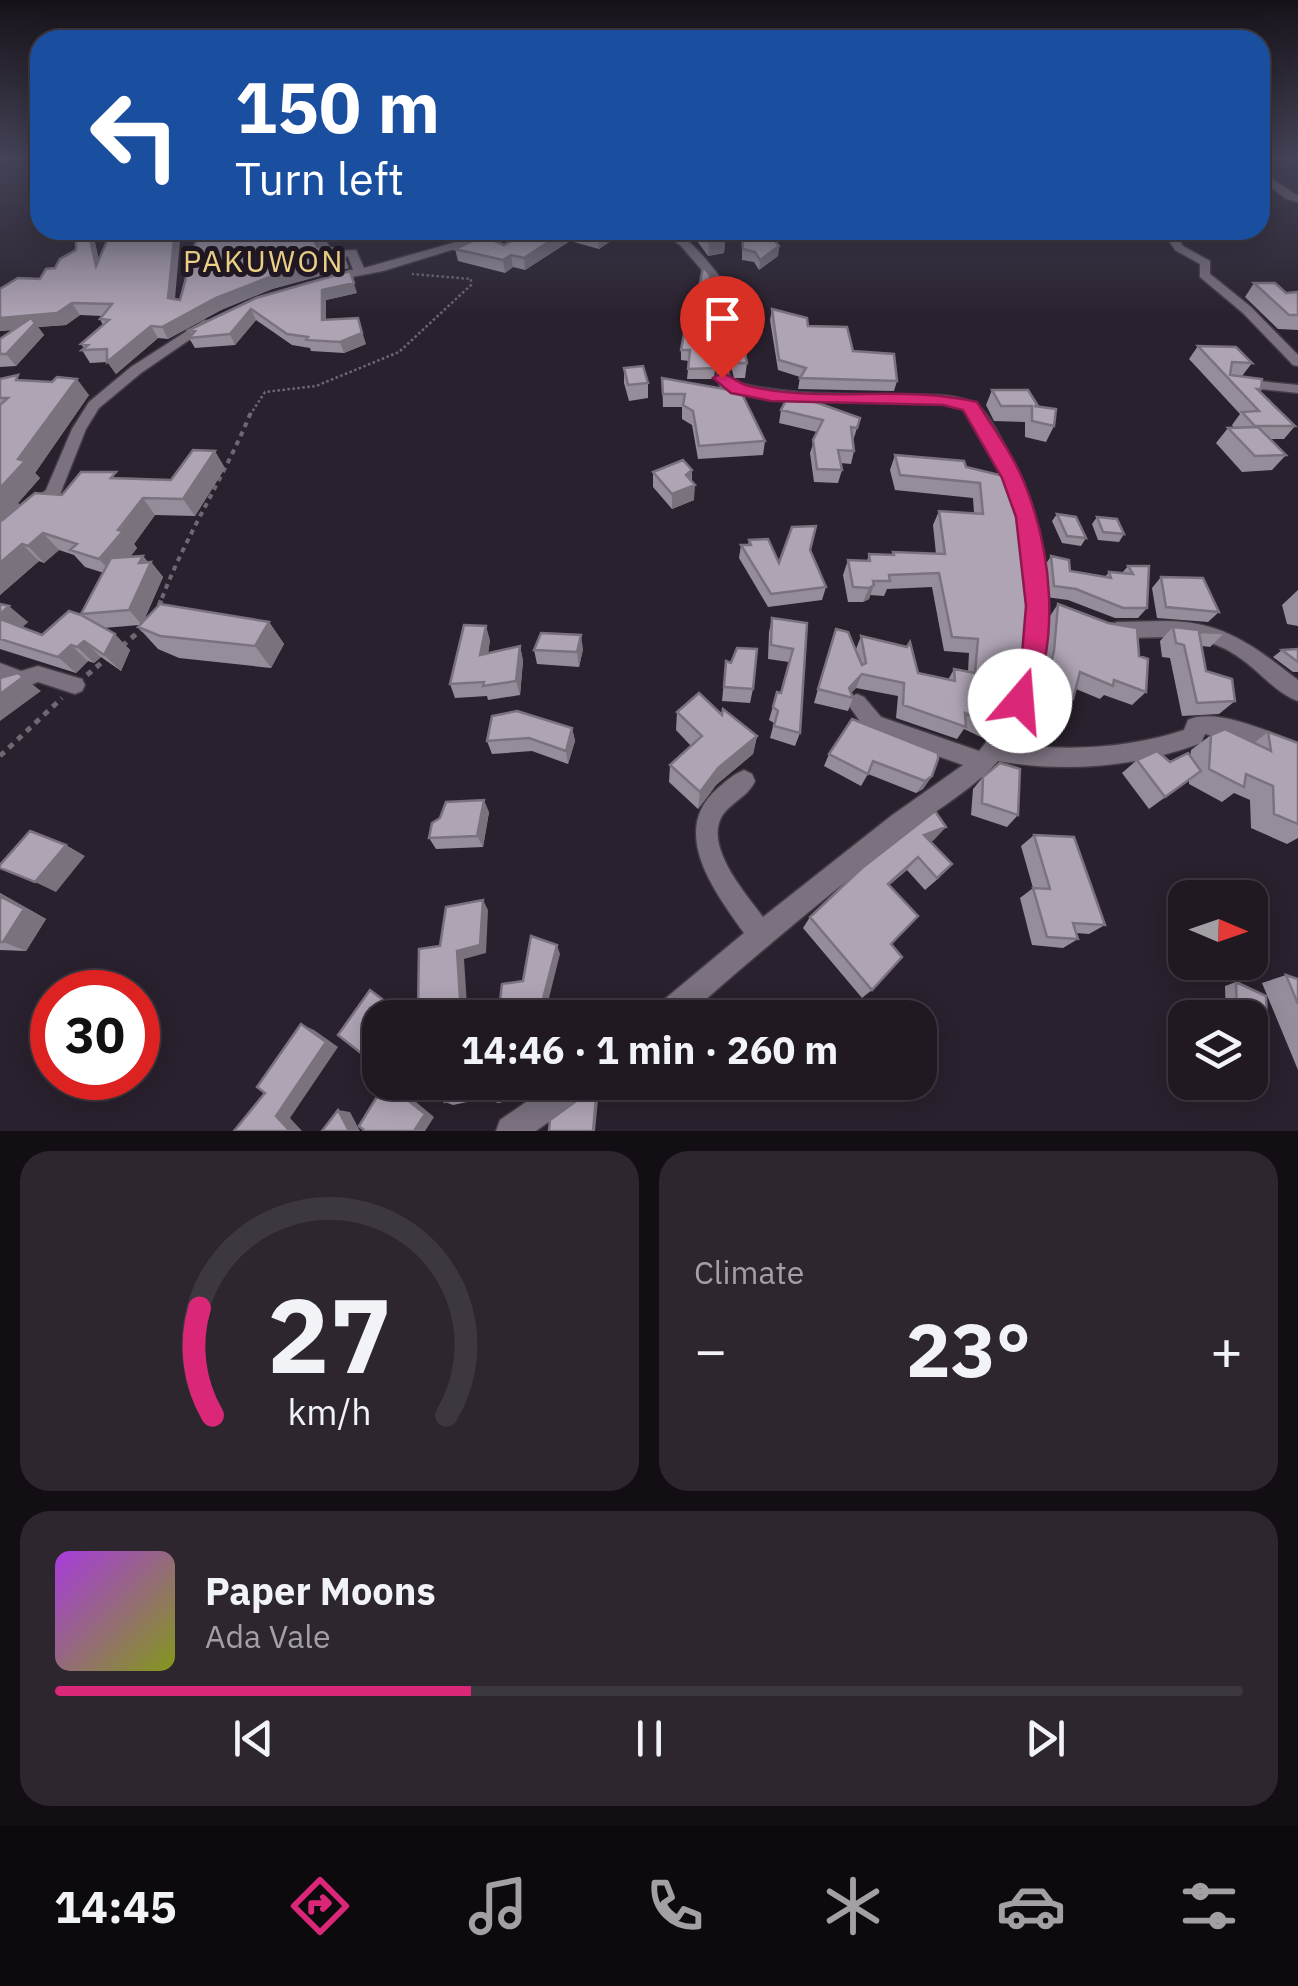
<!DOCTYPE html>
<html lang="en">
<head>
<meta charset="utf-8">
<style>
  body { margin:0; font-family:"IBM Plex Sans",sans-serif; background:#2d262f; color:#f1f3f6; height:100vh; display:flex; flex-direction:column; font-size:38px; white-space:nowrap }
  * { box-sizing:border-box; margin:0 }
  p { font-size:32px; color:#a2a0a5 }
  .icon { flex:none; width:55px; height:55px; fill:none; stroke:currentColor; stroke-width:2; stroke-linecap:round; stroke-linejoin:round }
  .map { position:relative; height:1131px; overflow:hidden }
  .side { display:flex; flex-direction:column; gap:20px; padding:20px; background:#120e13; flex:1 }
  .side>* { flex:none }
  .banner { position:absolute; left:30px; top:30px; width:1240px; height:210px; border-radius:30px; box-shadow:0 5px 25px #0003,0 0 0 2px #3d3840; background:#1a4fa0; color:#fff; overflow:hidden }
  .needle { width:65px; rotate:92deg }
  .fabs { position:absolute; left:1168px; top:880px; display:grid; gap:20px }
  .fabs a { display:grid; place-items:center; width:100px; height:100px; border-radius:20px; background:#201922; box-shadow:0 5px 25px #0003,0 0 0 2px #3d3840; font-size:50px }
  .speed { position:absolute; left:30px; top:970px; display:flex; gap:20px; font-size:50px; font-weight:700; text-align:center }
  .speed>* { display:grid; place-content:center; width:130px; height:130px; border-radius:50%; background:#201922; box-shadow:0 5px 25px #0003,0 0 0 2px #3d3840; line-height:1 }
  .speed .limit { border:15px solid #d22; background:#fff; color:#111 }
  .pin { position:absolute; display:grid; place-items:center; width:85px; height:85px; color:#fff; margin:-102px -42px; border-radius:50% 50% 50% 0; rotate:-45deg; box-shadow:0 0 10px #0007 }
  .pin .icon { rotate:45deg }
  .me { position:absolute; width:110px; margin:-55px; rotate:18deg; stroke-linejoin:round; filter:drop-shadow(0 0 8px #0008) }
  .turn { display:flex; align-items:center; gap:35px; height:210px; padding:0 40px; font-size:45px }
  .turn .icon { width:130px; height:130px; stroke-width:2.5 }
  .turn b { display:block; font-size:70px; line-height:85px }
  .big { font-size:75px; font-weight:700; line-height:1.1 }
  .side .card { flex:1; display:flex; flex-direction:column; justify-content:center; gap:15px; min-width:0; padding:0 35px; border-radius:30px; background:#2d262f }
  .side .dial { align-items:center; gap:0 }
  .dial svg { height:260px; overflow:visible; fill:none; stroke:#3d3840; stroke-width:7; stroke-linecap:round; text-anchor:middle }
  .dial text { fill:#f1f3f6; stroke:none }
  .song { display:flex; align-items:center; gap:30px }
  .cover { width:120px; height:120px; border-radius:15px; background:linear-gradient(135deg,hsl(280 70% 55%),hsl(70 70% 35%)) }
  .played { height:10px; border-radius:5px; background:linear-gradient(90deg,#db2777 35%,#3d3840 35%) }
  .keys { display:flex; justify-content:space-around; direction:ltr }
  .heat { display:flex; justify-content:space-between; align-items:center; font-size:55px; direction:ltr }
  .side .tiles { flex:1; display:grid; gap:20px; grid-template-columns:1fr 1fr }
  .card:last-child { grid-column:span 2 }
  .trip { position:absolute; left:362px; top:1000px; width:575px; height:100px; border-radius:30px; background:#201922; box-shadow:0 5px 25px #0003,0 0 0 2px #3d3840; font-weight:700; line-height:100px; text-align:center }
  .tab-bar { display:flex; height:160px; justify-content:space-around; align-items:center; background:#0d0a0e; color:#a2a0a5 }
  .tab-bar .icon { width:70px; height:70px }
  .tab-bar .current { color:#db2777 }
  .tab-bar b { font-size:45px; color:#f1f3f6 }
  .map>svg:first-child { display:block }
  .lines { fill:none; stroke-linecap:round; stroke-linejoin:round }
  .minor-casing { stroke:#433c46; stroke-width:3 }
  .path-far2 { stroke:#6f6772; stroke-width:2.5; stroke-dasharray:2.5 2.5; stroke-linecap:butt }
  .path-far1 { stroke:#6f6772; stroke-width:4; stroke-dasharray:5 5; stroke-linecap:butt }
  .path { stroke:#6f6772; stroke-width:5; stroke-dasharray:6 6; stroke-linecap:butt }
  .minor { fill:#7b717f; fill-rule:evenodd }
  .wall { fill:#968d9b }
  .shaded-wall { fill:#7a737e }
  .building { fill:#afa4b4; stroke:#7a737e; stroke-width:2.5 }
  .route { fill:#db2777; stroke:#8e194d; stroke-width:2.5 }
  .labels { text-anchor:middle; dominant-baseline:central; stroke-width:10; stroke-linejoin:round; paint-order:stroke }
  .far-quarter-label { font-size:30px; letter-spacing:2.5px; fill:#eed488; stroke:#211824 }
</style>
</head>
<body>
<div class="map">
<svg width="1298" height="1131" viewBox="0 0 1298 1131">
  <rect width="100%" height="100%" fill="#2a212e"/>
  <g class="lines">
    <defs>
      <path id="minor" d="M1260,171L1298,196V202L1286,199L1260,178Z
        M519,230H540L458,248L383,271L331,281L327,280V276L353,270L348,256L324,257L316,241L325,239L332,251L356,250L364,268L456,242Z
        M660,230C688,230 708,263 725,283L724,353L731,381C787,396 840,393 897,395C921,395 950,392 972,402C986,408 997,431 1004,444C1051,529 1061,658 1010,743C1066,752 1130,748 1184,730L1188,720C1216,707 1269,732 1298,743V763L1247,744L1205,734L1201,743C1137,767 1066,773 998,761C971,791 934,811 902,836C829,895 755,955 685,1018H651L654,1008L744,933C715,892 668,831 718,788C726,781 734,774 744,770L752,774L755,781C748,797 731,802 722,816C704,847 746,894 763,917L891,816L963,765L867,731L847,703L850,697L857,694L864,697L881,717L979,751C1054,664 1034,494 965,409L943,404L771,400L720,387L712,353L713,283L681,246Z
        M1162,230H1172L1183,246L1210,261V274L1251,307L1298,355V366L1293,365L1243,313L1200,277V264L1175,250Z
        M204,320L214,323L141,373L99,408L86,429L59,497L6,544L0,546V530L46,490L72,429L89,402L131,367Z
        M1239,379L1298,385V393L1234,386V380Z
        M1165,621C1223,621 1254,646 1298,680V701C1276,693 1259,671 1240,658C1199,629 1164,639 1117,638L1110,635L1108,630L1110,625L1117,622Z
        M0,663L21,671L38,666L82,679L85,685L82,691L75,694L38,682L20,689L0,680Z
        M555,1082H594L590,1092L536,1131H496L500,1120Z"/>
    </defs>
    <use href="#minor" class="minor-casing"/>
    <path class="path-far2" d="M250,415L265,392L316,386L399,352L471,285V279L412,274"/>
    <path class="path-far1" d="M162,598C187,533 225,476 251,412"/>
    <path class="path" d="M159,606L163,595
      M122,646L141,630
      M87,675L107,658
      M0,756L62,698"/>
    <use href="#minor" class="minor"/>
  </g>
  <path class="wall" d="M76,230H92L99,260L175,299L180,300L199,230L324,235L313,239L317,247L349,268L272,289L221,310L168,339L158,338L116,374L108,362L90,363L82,350L84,348L81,344L103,325L100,319L103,316L80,315L66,325L38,327L44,335L16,366L0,367V339L14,330L0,331V289L40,279L76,250Z
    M531,230H627L599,249L570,241L525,270L513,267L505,273L458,261L455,249L504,245Z
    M689,230H726L724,253L708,256Z
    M742,230L779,246L778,256L759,270L754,262L742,260Z
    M1254,283L1286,293L1298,292V330L1278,329L1245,297Z
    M357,293L326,300V320L366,344L344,353L311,351L310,348L292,345L256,320L235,345L195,348L189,338L192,334L189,330L256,298Z
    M772,309L808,326L853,351L897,381L894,391L798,389L800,377L778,370L770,320Z
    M709,343L715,368L714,379H687L689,361L681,360V350Z
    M731,343L747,363L745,378H734L729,358Z
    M1198,346L1252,363L1242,376L1261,389L1259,392L1295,426L1284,439H1270L1286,455L1272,470L1242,472L1216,443L1228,428H1234L1232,425L1240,414L1189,359Z
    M624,368L648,383V398L629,401L624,383Z
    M662,378L765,441L763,455L698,459L692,425L682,419V407H663Z
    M0,379L22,381L89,395L35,473L40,478L18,503L20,505L121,479L171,480L225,468L195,516L155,515L134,544L137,548L130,557L143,556L148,562H151L163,577L144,620L269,622L284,644L271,668L179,658L158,649L138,627L139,625L104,628L130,650L121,671L101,657L94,663L88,661L76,673L0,649V604L28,622L22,627L42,635L81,614L104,573L85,567L74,555L59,550L44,563L39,561L0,595Z
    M992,390L1037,407L1054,426L1046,442L1025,437V422L994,421L986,405Z
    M781,410L860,418L853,441L854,451L851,464L840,463L842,470L838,483L814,482L810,453L817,432L779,423Z
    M895,455L966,467L1012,478L1018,675L1008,688L1005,687L993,725L983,738L964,729L957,739L896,718L898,696L856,688L851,693L853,698L848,711L814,703L831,643L856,649L861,636L918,673L948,680L954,669L968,672L969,653L944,651L932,587L887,589L884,596L870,595L869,599L863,602H848L843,575L848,560L867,561L869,554L892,555L893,552L936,554L933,525L939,511L974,513L973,498L895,490L890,470Z
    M692,470V481L694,500L672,509L653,487V472Z
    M1057,514L1086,538L1081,546L1062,543L1052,521Z
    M1097,517L1124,534L1119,542L1098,540L1092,524Z
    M749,540L779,563L826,587L822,600L768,607L739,558L741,545H748Z
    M1051,556L1070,571L1105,577L1109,572L1122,573L1128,566H1149L1147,608L1138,618H1115L1068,600L1046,597L1044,567Z
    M1161,577L1219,612L1208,622L1157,618L1152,588Z
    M1298,590V626L1287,624L1282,605Z
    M1058,604L1139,656L1146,692L1132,705L1104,695L1100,699L1076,689L1073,699L1061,713L1034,700L1043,665L1048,619Z
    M772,618L807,623L800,733L795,746L770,738L774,723L769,720L777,692L781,693L789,662L768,659L769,632Z
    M1173,627L1224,633L1210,647L1202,646L1206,671L1235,701L1219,714L1182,716L1170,658L1162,657L1160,641Z
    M490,640L488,654L520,646L523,661L520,695L488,700L487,696L455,698L450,684Z
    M583,649L579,667L537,664L534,650Z
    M1298,649V672H1293L1273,657L1282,650Z
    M726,661L753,689L750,703L722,701Z
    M677,712L722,715L757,736L753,754L716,785L698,809L669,782L670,765L691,746L676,730Z
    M572,728L575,741L568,764L532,751L492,754L487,741Z
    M1268,732L1298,743V838L1287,844L1251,828L1250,800L1234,793L1222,802L1189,784V780L1149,809L1122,773L1137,760L1170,762L1190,757L1191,750L1211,735L1254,743Z
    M829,754L938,759L932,776L923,789L916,793L868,774L861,786L824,766Z
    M983,777L1018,815L1007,827L971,815L973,789Z
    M935,811L934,840L930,842L940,877L925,890L907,870L889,885L891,944L872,990L862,998L803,928L810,917Z
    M489,812L483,847L436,849L429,838Z
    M1034,835L1105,925L1089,934L1076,933L1078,939L1063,948L1032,945L1020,898L1033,888L1021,846Z
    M1220,887L1247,898H1201Z
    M0,893L46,919L26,951L0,950Z
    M1286,975L1298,979V1070L1262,983Z
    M1236,982L1267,1030L1255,1033L1250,1031V1018H1226L1225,986Z
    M548,1082L527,1097L498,1103L491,1100V1097L453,1105L445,1102Z"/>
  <path class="shaded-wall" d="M88,230H92L103,278L96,266Z
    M175,230H181L174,310L168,298Z
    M309,230H324V235L313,239Z
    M567,230H569L570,241L525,270L524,258Z
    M609,230H627L599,249L598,237Z
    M725,240L724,253L708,256L709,243Z
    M779,246L778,256L759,270L760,260Z
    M511,255L513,267L505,273L503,260Z
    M345,257L349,268L272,289L221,310L168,339L162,327L216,298L267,278Z
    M350,271L357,293L326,300V331L322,320V290Z
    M72,303L80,315L66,325L38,327L44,335L16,366L6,354L30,328L0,331V318Z
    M251,309L256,320L235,345L230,334Z
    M358,318L366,344L344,353L340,342Z
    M151,326L158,338L116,374L107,362Z
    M77,379L89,395L35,473L40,478L18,503L22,508L0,526V488L18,459Z
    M215,451L225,468L195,516L183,499Z
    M692,470L691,486L695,485L694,500L672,509V494L686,475Z
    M143,498L155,515L134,544L137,548L114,576L99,559Z
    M43,533L59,550L44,563L28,546Z
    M22,544L39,561L0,595V563Z
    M143,556L150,565L151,562L163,577L142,625L129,610L139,563Z
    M874,585L869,599L863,602L869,588Z
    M9,606L28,622L15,634L0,621V614Z
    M269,622L284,644L271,668L255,646Z
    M486,626L490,640L485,670L480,655Z
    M115,634L130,650L121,671L104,655Z
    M581,635L583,649L579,667L577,652Z
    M84,641L101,657L94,663L77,647Z
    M71,645L88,661L76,673L58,657Z
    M520,646L523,661L520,695L516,681Z
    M862,674L856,688L848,696L849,688Z
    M23,677L41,691L0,721V694Z
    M572,728L575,741L568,764L566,751Z
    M757,736L753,754L716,785L698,809L700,792L718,768Z
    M932,776L923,789L916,793L925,781Z
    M484,800L489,812L483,847L477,836Z
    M946,827L934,840L913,848L924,835Z
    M66,845L85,856L56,892L35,882Z
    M918,857L907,870L878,895L888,884Z
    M0,893L46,919L26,951L3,942Z
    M483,900L488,910L486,953L464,959L467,1005L427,1016L418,1009L457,951Z
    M557,945L560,954L544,1018H538Z
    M301,1024L314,1030L338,1047L290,1118L302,1131H290L276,1116Z
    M408,1082H420L410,1097L434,1117L425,1131H414L400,1094Z
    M538,1082L548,1083L527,1097L522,1094Z
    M597,1086L599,1090L595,1131H593Z
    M338,1110L350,1112L360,1131H349Z"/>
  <path class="building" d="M76,230H88L96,266L112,230H175L168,298L180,300L199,230H309L317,247L342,249L345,257L267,278L216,298L162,327L151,326L107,362V349L82,350L88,345L81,344L109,320L100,319L112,304L72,303L57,313L0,318V289L18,278L40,279L46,269L55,268L60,259L76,250Z
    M531,230H567L524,258L511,255L503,260L455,249L483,236L504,245Z
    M574,230H609L598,237Z
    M699,230H726L725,240L709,243Z
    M742,230H766L779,246L760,260L755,252L743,249Z
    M703,267L710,275L709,343L715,368L688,369L690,350H681L685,329L691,330Z
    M350,271L354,283L322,290V320L358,318L362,333L340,342L306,340L308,337L287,334L251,309L230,334L189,338L195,331L189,330L256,298Z
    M1254,283H1275L1286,293L1298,292V315H1289Z
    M772,309L807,318L808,326L847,327L853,351L894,354L897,381L800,378L806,368L779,360Z
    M31,318L35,323L6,354H0V339Z
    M731,343L743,344L747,363H736Z
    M1198,346L1236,347L1252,363L1232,362L1230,375L1262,379L1261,389H1257L1295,426H1255L1242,412L1259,411Z
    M643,366L648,383L628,385L624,368Z
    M18,375L16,380L52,382L57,377L77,379L18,459L25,461L0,488V405L8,398H0V379Z
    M662,378L741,392L765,441L699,446L693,411L683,405L685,394H663Z
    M992,390H1028L1038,406H1034L1056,409L1054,426L1032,421V406H1001Z
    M790,393L860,418L857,428L851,427L854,451L838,450L842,470L817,469L813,440L823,420L781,410Z
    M1258,427L1286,455L1255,456L1228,428Z
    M193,450L215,451L183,499L143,498L118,530L123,531L99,559L70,550L77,544L43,533L28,546L22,544L0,563V522L35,493L62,495L81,472H116L111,478L171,480Z
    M895,455L964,461L966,467L1012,478L1024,518L1031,565L1032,613L1018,675L1006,669L1004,708L993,725L965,713L966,727L903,705L904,683L862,674L849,688L853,698L818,689L836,629L848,632L862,665L866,663L861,636L907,647L910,642L918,673L955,681L954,669L975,673L978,639L952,637L939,573L889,575L890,581H873L874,585L869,588L853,587L848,560L870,561L869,554L894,555L893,552L945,554L939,511L983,514L980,483L900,475Z
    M683,460L692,470L686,475L695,485L672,494L653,472Z
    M1057,514L1076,517L1086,538L1067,536Z
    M1097,517L1117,519L1124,534L1103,532Z
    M816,526L810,550L826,587L771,594L741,545H751L749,540L768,539L779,563L792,527Z
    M143,556L139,563L151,562L129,610L81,614L111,558Z
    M1051,556L1069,560L1070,571L1111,578L1109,572L1133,574L1128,566H1149L1147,608H1123L1076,589L1054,586Z
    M1161,577L1203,578L1219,612L1166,607Z
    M0,604L9,606L0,614Z
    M160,604L269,622L255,646L160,636L138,627Z
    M1058,604L1108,623L1137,628L1139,656L1148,659L1146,692L1114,680L1113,686L1080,672L1073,699L1045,686L1054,651Z
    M69,611L81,615L115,634L104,655L84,641L77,647L71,645L58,657L0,639V619L42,635Z
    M772,618L807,623L800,733L774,726L778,711L773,707L777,692L781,693L793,649L771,645Z
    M464,625L486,626L480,655L520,646L516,681L483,686L484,682L450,684Z
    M1173,627L1224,633L1199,632L1206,671L1232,679L1235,701L1197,703L1184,645L1176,643Z
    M541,633L581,635L577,652L534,650Z
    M737,648L757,649L753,689L724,687L726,661L731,663Z
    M1298,649V662L1282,650Z
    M18,673L23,677L0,694V678Z
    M699,693L722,715L723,709L757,736L718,768L700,792L670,765L702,736L677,712Z
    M517,711L572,728L566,751L529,738L487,741L492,716Z
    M852,719L938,753V759L932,776L925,781L873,761L868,774L829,754Z
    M1225,729L1271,751L1268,732L1298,743V824L1274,814L1273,786L1246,774L1244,787L1209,769L1211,735Z
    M1157,751L1170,762L1188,753L1201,771L1165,797L1137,760Z
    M1000,763L1020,769L1018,815L982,803L983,777Z
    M484,800L477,836L429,838L432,823L440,818L446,802Z
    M935,811L946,827L924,835L952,864L937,878L918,857L888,884L918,916L891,944L902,957L872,990L810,917L862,868Z
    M30,831L66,845L35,882L0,868V865Z
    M1034,835L1074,837L1105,925L1073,923L1078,939L1047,937L1033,888L1050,889Z
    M1220,887L1247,898H1222Z
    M0,896L24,909L3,942H0Z
    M1250,899L1253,900L1259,944L1250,941Z
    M483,900L480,945L457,951L460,998L418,1009L419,949L440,946L446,907Z
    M531,936L557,945L538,1018H498L502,984L523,981Z
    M1286,975L1298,979V1004Z
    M1236,982L1266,996L1267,1030L1250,1022V1018H1241L1237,1016Z
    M370,990L402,1014L394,1016L396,1018H380V1068L338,1035Z
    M301,1024L326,1042L276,1116L290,1131H234L265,1093L257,1087Z
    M386,1082H408L400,1094L425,1114L414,1131H365L359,1126Z
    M447,1082H538L522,1094L491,1100L492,1092L445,1102Z
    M597,1086L593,1131H549L550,1120Z
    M338,1110L349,1131H322Z"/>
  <linearGradient id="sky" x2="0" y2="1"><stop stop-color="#171219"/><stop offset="0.5" stop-color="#444357"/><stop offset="1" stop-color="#444357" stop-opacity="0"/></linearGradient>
  <rect width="1298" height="317" fill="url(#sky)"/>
  <path class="route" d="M722,373C732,376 739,384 749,386C823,404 902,384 977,402C993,427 1013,455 1024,482C1052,551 1061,641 1029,709L1020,713L1011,709L1007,701L1022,654L1026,606L1016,517L1002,478L963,410L943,405L771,401L731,393L713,378Z"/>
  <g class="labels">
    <g class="far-quarter-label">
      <text x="264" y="260">PAKUWON</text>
    </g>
  </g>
</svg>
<div class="fabs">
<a><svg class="needle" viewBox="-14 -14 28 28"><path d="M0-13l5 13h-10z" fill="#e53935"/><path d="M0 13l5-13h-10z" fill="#a2a0a5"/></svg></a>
<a><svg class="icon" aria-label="layers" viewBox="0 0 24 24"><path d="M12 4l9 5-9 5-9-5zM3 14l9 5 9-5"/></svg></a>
</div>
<div class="speed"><div class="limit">30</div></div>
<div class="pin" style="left:722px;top:378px;background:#d93025"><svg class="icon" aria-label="arrive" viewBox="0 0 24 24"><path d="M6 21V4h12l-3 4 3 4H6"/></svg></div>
<svg class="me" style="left:1020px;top:701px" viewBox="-20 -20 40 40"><circle r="19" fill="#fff"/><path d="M0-13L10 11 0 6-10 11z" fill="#db2777"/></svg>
<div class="trip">14:46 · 1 min · 260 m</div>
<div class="banner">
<div class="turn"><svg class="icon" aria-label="left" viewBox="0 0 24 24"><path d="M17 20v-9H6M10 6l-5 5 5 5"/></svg><div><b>150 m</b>Turn left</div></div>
</div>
</div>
<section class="side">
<div class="tiles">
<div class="card dial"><svg viewBox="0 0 100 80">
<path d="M14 69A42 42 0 1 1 86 69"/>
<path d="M14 69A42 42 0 0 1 10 36" stroke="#db2777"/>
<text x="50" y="56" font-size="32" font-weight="700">27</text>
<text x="50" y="72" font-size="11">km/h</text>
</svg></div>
<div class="card"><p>Climate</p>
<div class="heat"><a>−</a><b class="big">23°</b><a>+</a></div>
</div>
<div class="card">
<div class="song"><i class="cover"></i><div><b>Paper Moons</b><p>Ada Vale</p></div></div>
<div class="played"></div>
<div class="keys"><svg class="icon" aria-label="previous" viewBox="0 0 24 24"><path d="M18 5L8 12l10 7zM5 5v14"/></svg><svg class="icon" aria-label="pause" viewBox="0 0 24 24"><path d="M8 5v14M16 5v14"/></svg><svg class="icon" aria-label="next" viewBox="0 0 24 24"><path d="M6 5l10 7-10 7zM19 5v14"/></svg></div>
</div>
</div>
</section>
<nav class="tab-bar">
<b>14:45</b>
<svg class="icon current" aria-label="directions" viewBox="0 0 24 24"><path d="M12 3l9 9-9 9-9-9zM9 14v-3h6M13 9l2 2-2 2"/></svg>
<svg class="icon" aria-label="music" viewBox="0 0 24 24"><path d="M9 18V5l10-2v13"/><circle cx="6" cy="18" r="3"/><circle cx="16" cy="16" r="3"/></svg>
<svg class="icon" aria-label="phone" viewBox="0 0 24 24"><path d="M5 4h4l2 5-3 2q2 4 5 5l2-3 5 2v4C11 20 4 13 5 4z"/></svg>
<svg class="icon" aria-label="climate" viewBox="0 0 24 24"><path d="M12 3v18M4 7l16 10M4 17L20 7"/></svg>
<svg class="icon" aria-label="car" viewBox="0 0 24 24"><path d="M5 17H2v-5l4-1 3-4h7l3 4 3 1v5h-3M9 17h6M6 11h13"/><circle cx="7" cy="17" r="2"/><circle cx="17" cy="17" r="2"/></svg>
<svg class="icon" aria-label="filters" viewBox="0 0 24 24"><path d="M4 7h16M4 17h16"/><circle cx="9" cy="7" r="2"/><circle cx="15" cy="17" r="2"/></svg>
</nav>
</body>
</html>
